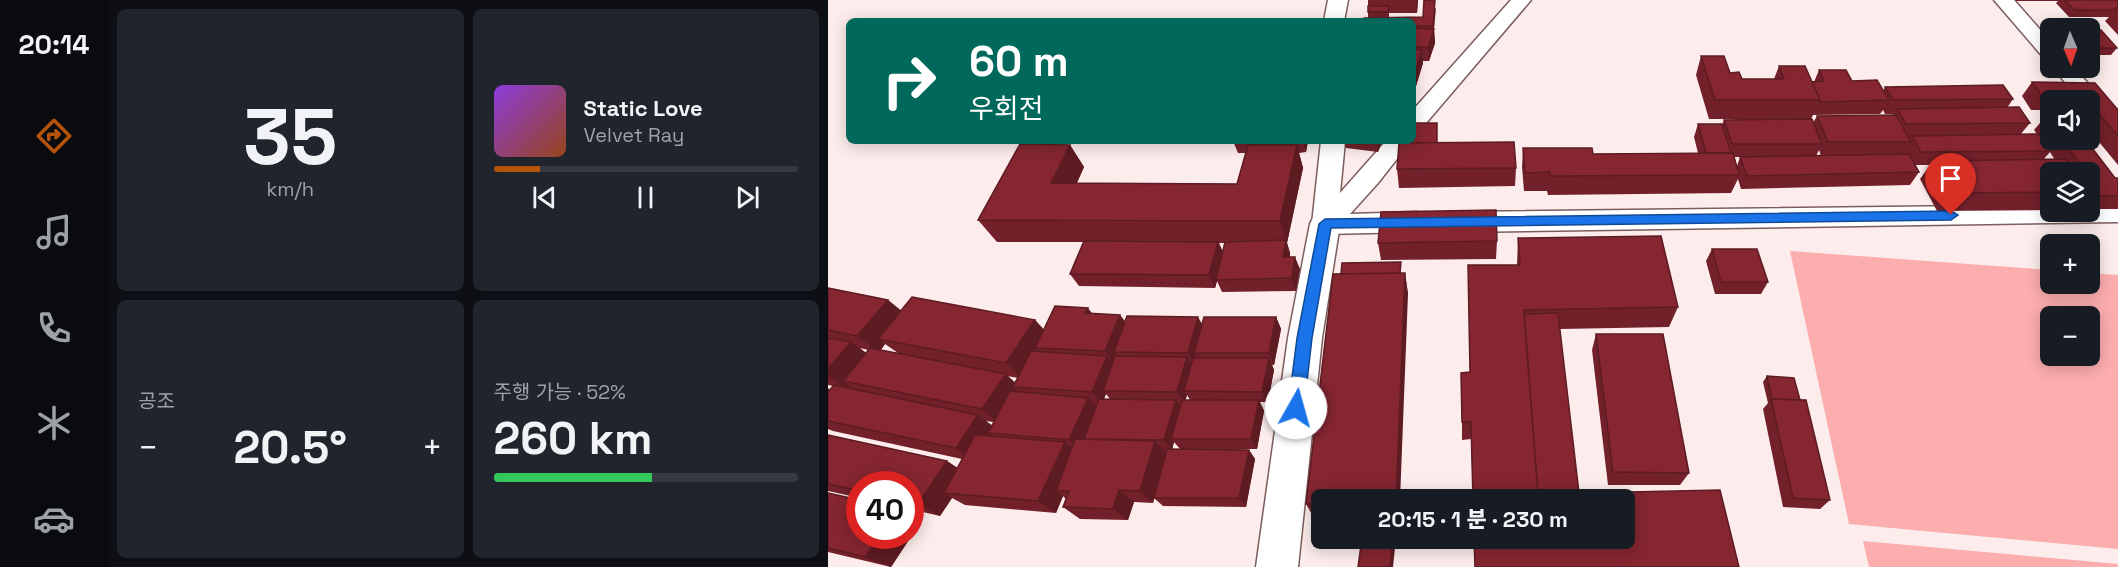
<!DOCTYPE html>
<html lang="ko">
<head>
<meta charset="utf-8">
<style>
  body { margin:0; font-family:"Space Grotesk","Noto Sans KR",sans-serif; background:#20242c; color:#f1f3f6; height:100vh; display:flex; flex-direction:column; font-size:22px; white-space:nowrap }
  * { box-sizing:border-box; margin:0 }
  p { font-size:20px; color:#9ea1a6 }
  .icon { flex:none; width:33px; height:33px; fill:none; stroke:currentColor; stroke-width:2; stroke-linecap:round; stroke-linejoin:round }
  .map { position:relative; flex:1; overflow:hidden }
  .panel { display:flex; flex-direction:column; gap:9px; padding:9px; background:#0d0f14; width:720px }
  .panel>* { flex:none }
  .banner { position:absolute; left:18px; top:18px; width:570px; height:126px; border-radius:9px; box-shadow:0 3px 15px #0003; background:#00695c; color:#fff; overflow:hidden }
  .needle { width:39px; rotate:178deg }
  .fabs { position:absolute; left:1212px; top:18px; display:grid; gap:12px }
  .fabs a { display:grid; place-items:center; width:60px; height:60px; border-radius:9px; background:#171b24; box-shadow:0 3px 15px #0003; font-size:30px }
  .speed { position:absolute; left:18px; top:471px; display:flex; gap:12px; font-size:30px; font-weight:700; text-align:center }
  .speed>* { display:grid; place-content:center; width:78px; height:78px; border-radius:50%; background:#171b24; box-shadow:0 3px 15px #0003; line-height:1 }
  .speed .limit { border:9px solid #d22; background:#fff; color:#111 }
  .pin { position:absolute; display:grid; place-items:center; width:51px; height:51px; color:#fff; margin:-62px -26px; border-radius:50% 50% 50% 0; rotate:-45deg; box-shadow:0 0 6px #0007 }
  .pin .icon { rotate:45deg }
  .me { position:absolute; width:66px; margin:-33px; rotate:7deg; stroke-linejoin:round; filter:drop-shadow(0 0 4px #0008) }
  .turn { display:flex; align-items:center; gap:21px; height:126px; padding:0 24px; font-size:27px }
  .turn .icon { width:78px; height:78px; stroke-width:2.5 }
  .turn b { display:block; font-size:42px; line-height:51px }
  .big { font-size:45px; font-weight:800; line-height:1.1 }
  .panel .card { flex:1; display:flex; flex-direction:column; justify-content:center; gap:9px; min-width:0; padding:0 21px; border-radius:9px; background:#20242c }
  .panel .dial { align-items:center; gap:0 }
  .dial b { font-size:78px; line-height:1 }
  .song { display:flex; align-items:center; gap:18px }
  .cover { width:72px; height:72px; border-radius:9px; background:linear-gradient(135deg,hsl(270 70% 55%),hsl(20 70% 35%)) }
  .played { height:6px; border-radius:3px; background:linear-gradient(90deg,#b45309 15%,#363941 15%) }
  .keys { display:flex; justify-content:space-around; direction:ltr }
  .heat { display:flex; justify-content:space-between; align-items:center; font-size:33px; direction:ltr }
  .charge { height:9px; border-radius:4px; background:linear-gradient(90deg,#34c759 52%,#363941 0) }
  .panel .tiles { flex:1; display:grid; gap:9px; grid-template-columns:repeat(2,1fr) }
  .trip { position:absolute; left:483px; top:489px; width:324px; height:60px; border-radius:9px; background:#171b24; box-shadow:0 3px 15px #0003; font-weight:800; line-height:60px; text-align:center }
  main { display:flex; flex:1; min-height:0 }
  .tabs { display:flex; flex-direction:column; width:108px; justify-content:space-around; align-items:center; background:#090b0e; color:#9ea1a6 }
  .tabs .icon { width:42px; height:42px }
  .tabs .on { color:#b45309 }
  .tabs b { font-size:27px; color:#f1f3f6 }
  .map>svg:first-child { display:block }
  .green { fill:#fcadae; fill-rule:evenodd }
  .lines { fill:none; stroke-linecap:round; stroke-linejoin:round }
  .street-casing { stroke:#7c5d5d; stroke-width:3 }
  .secondary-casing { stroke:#7c5d5d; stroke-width:3 }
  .street { fill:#fff; fill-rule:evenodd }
  .secondary { fill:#fff; fill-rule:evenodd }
  .wall { fill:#72212a; fill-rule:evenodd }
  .shaded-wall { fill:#5d1b22 }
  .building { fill:#852631; stroke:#5d1b22; stroke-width:1.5 }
  .route { fill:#1a73e8; stroke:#114b97; stroke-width:1.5 }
</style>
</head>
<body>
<main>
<nav class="tabs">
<b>20:14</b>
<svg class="icon on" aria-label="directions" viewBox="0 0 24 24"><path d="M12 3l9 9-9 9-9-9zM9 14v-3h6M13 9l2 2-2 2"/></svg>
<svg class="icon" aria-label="music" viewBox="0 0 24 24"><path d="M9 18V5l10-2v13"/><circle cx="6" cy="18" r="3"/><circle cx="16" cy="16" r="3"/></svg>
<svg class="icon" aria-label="phone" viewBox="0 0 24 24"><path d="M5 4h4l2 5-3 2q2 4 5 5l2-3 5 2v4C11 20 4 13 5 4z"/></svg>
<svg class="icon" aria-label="climate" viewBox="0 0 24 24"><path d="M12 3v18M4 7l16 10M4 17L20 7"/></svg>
<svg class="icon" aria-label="car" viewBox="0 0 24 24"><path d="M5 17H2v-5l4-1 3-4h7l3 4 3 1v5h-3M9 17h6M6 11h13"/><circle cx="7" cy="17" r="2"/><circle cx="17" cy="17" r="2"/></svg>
</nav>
<section class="panel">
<div class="tiles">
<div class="card dial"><b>35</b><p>km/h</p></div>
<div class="card">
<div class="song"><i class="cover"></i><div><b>Static Love</b><p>Velvet Ray</p></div></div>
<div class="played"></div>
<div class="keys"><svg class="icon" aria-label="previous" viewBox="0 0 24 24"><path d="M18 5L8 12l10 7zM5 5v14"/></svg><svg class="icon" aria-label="pause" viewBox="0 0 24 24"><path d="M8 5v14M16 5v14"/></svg><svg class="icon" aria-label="next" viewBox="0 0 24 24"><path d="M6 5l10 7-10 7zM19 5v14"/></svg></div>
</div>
<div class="card"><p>공조</p>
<div class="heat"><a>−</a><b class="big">20.5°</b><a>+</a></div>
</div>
<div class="card"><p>주행 가능 · 52%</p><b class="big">260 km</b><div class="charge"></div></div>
</div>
</section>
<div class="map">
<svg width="1290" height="567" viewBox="0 0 1290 567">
  <rect width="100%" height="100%" fill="#fcecec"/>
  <path class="green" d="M962,251L1222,270V284H1262V273L1290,275V549L1021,524ZM1222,316H1262V356H1222Z
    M1035,541L1290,564V567H1041Z"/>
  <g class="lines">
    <defs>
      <path id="street" d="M500,0H520L516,21H496Z
        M683,0H703L593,129L585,132V110Z
        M1166,0H1186L1222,41V59L1215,57Z
        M1225,68H1246L1290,116V138L1282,135L1262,112V100H1252Z
        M493,141H517L512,193L558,141H583L550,183L522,214L589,212L598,215L602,222L598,229L589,232L497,234L488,231L484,224Z
        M1262,204H1290V222L633,232L624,229L620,222L624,215L633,212L1222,205V212H1262Z"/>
      <path id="secondary" d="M497,212L508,216L512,224L494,338L470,567H428L460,338L482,224L486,216Z"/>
    </defs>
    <use href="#street" class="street-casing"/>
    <use href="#secondary" class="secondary-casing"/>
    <use href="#street" class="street"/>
    <use href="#secondary" class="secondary"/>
  </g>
  <path class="wall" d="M540,0H590L589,13H561V18L595,17L608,8L606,29L607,43L601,61H595V63L585,96V21L540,18Z
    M1188,0H1290V35L1277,21L1281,17H1241L1228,3L1230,1H1188Z
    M1263,30L1289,48L1283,55H1262V31Z
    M873,56L914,79H946L951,66L984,82H986L991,70L1055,91L1057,87L1185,99L1179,108L1202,123L1192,135L1209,134L1206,130L1217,117H1222V140H1258L1287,178H1290V209H1262V172H1222V210L1109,211L1092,179L1102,165H1087L1091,172L1082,185L913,189L910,179L903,193L720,195L719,191H696L694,167L695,148L765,154L870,153L866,137L870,124L894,125L896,120L985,123L989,116L1065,115L1066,114H1057L1055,110L1052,114L985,115L983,119H881L868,75ZM991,150L993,156H988ZM1222,152L1227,160H1215ZM906,157H912L909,166Z
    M1204,82L1267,83L1290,110V165L1262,131V100H1222V110H1203L1194,96Z
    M405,141H480L478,152L471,153L475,168L459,243L462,253V257L472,269L468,291L394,292L389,281L387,288L251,286L242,274L256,242H169L150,220L242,145L256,167L249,183L409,184L418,153H410ZM391,243H397L395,252Z
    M516,141H554L550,152L518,148Z
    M610,143L688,168L687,186L571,188L569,169Z
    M690,238L850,307L841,327L732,329L645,500L643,439L634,440V422L642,372L689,265Z
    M669,241L668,259L553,260L550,243Z
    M884,249L940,282L933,294H887L878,261Z
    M574,273H577L580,294L494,500V518H486L478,504Z
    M0,288L60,300L73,311L207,320L216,330L264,313L297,322L374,324L448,317L453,329L446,365H444L446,370L440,402H432L436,411L429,449H352L346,442L344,449L421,450L427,459L418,507L335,506L326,498L325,503L306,502L300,520L252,519L235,507L238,499L235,496L228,513L137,505L124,498L112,516L82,509V484H32V498L0,491V435L119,461L129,468L134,459L5,431L0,429V388L2,390L5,386L0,385ZM57,344L70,353L53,350ZM32,348L40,350L38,353ZM179,376L190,378L187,383ZM278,394L282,399H276ZM359,395L362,400H357ZM157,421L166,422L164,426Z
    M768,334L861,473L852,485H780L764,350Z
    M939,376L972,400L1002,500L992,509L955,507L935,409L940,403L935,382Z
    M0,493L82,536V515L94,520L63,567L0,552Z"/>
  <path class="shaded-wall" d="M588,0H590L589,13Z
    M607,0L606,30L607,43L601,61L600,48L605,33V26Z
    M594,50L595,63L585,96V79Z
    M475,141H480L478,152Z
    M549,141H554L550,152Z
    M242,145L256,167L238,206L223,183Z
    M469,145L475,168L459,243L462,253L460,270L455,257L458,240L452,221Z
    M390,242L396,255L387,288L381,275Z
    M467,257L472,269L468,291L464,278Z
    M577,273L580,294L572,500H568Z
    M60,300L80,316L50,339L57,344L51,352L29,336Z
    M260,308L269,320L257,313Z
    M292,315L301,326L286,352L289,356L286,363L277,351Z
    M370,317L377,329L366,353L369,358L367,365L360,353Z
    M448,317L453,329L446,365L441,353Z
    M207,320L222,336L207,348L212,353L195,379L178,363Z
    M23,342L45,358L15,381L22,386L20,389L0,376V369Z
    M279,356L289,367L275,391L278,394L274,403L264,392Z
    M359,357L367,368L356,391L359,395L357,403L349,392Z
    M441,358L446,370L440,402L434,392Z
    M178,374L192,387H185L192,393L172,424L154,409Z
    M260,398L271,408L252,449L241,440Z
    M348,400L356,411L343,439L346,442L344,450L336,440Z
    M431,400L436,411L429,449L423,439Z
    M150,415L169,429L160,433L164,436L148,462L128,448Z
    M327,441L339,454L325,503L312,491Z
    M237,442L252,456L228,491L235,496L228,513L210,501Z
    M421,450L427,459L418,507L411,498Z
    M119,461L139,474L116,493L124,498L112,516L90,504Z
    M291,490L306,502L300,520L285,509Z
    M82,515L94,520L63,567L37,557L52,536H82Z
    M565,538H568L565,567H562Z"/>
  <path class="building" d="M596,0H607L605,26H585V21H536V18L595,17Z
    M1237,0H1290V8H1288L1286,10H1246Z
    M540,6H561L560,12H540Z
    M585,28L606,29L600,48L585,46Z
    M1263,30H1273L1289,48H1262V38H1270Z
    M585,49L594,50L585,79Z
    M873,56H896L902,73L911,72L914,79H956L951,66H977L992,100H887Z
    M991,70H1018L1024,81L1049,80L1061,100L991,102L992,100L984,82L996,81Z
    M1204,82L1267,83L1290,110V136L1262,103V100H1259L1256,96H1214Z
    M1175,85L1185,99L1065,100L1057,87Z
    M1191,107L1202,123L1078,124L1069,109Z
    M1068,115L1083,142H1000L989,116Z
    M1217,117H1222V124Z
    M984,119L994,144H904L896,120Z
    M585,123H609V143H584V141H585Z
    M870,124H894L903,153H878Z
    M1211,134L1223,151L1093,152L1084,136Z
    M1234,140H1258L1287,178H1290V196H1262V172H1258Z
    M686,142L688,168L569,169L571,143Z
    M192,144L242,145L223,183L409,184L420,145H469L452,221L150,220Z
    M695,148H764L765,154L905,153L911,175L722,176V172L697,173Z
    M1081,154L1091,172L919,176L912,157Z
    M1238,159L1248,172H1222V192L1123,193L1105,161Z
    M668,210L669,241L550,243L553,212Z
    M833,236L850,307L696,310L710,494L892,490L911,567H647L646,538H796V500H645L643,422H634L633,373L642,372L640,265H692L690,238Z
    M458,240L455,257H467L464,278L388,280L397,242Z
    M256,241L390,242L381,275L242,274Z
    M884,249H929L940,282H893Z
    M573,262L572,273L513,274L514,263Z
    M577,273L568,500H494V503L478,504L505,274Z
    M0,288L60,300L29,336L0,330Z
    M84,297L207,320L178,363L50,339Z
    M227,306L260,308L257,313L292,315L277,351L207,348Z
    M730,313L751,493L710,494L696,314Z
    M299,316L370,317L360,353L286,352Z
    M376,317H448L441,353H366Z
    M768,334H835L861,473L785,472Z
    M0,338L23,342L0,369Z
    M42,348L178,374L154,409L15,381Z
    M203,351L279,356L264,392L185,387Z
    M287,356L359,357L349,392L275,391Z
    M365,358H441L434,392L356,391Z
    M939,376L966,378L972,400L944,399Z
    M6,385L150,415L128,448L0,421V392Z
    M182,391L260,398L241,440L160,433Z
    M271,399L348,400L336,440L256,439Z
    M943,399L978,400L1002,500L965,498Z
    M354,400H431L423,439H343Z
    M0,435L119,461L90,504L82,503V484H32V491L0,484Z
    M147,435L237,442L210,501L116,493Z
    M247,439L327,441L312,491L291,490L285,509L235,507L241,491H228Z
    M339,449L421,450L411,498H326Z
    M0,493L32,500V536H52L37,557L0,548Z
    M534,538H565L562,567H530Z"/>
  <path class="route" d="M1123,211L1130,215L1123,220L503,228L484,338L476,408L474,413L468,415L463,413L460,408L469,338L491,224L497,219Z"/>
</svg>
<div class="fabs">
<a><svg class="needle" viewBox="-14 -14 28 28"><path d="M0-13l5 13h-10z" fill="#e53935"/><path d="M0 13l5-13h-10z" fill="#9ea1a6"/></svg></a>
<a><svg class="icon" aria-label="sound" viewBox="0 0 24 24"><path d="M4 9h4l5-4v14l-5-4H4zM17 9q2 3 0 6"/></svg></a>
<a><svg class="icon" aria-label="layers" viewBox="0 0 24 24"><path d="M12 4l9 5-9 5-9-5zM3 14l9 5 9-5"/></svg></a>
<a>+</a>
<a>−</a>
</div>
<div class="speed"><div class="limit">40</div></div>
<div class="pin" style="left:1123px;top:215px;background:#d93025"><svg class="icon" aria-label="arrive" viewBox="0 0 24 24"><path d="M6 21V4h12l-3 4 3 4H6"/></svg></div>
<svg class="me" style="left:468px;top:408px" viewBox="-20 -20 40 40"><circle r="19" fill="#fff"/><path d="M0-13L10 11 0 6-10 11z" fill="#1a73e8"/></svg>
<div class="trip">20:15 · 1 분 · 230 m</div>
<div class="banner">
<div class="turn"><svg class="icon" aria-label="right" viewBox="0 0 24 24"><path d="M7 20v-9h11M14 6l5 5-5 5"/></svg><div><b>60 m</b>우회전</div></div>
</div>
</div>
</main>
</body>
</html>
